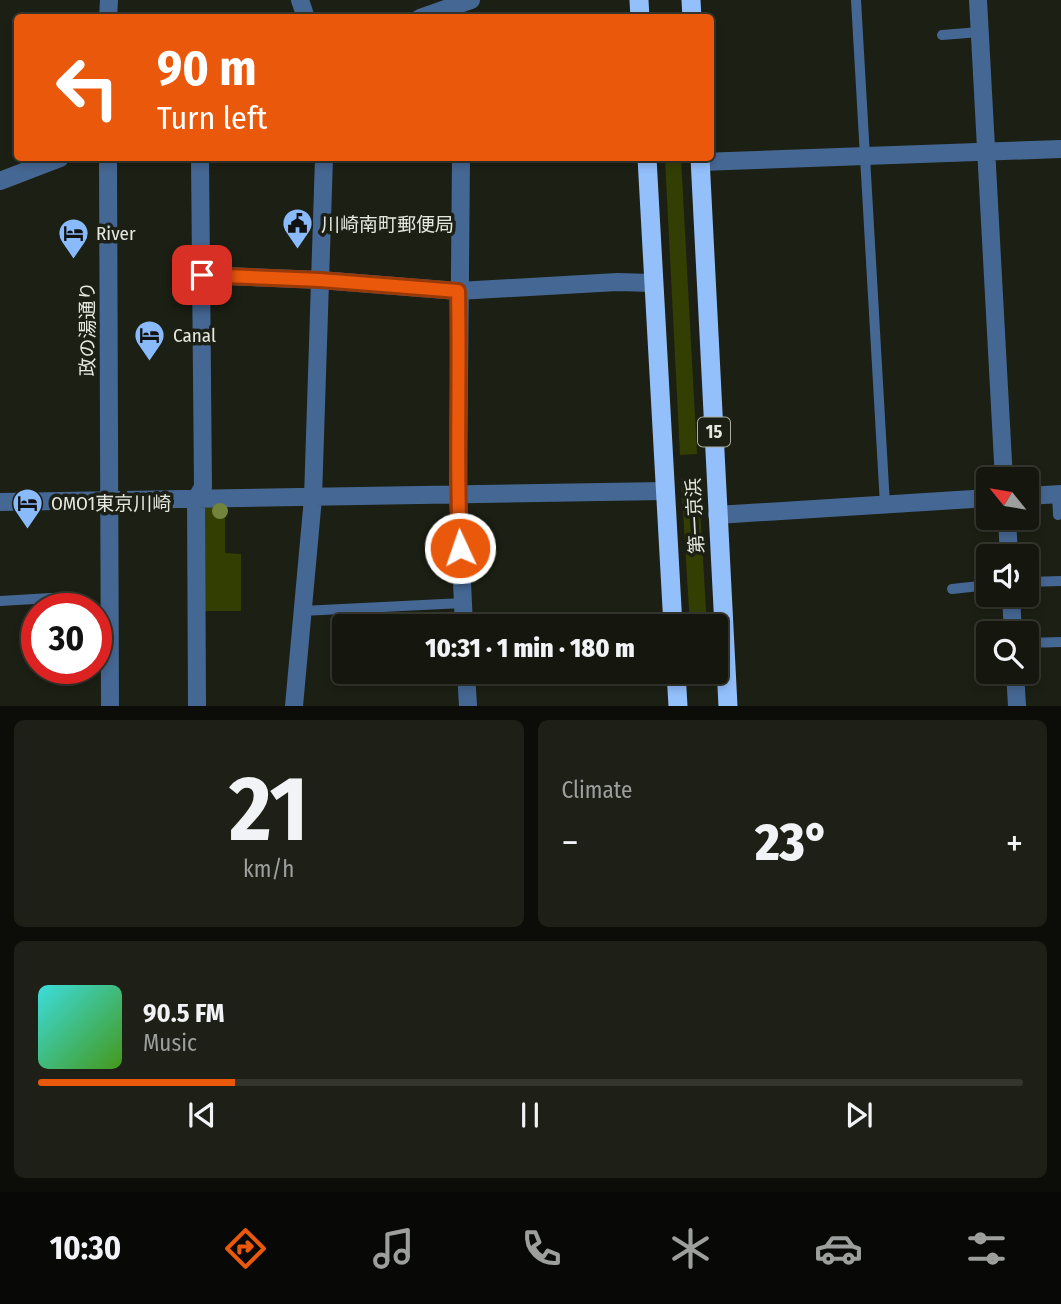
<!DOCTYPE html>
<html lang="en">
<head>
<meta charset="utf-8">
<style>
  body { margin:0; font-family:"Fira Sans Condensed","Noto Sans JP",sans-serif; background:#1e2017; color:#f1f3f6; height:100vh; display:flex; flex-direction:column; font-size:26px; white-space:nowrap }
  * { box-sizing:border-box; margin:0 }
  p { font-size:23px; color:#9d9f9e }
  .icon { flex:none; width:38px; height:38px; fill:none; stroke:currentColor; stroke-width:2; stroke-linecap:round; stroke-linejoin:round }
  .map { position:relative; height:706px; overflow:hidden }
  .sheet { display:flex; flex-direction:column; gap:14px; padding:14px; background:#0c0d08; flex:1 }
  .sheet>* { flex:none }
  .guide { position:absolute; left:14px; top:14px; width:700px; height:147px; border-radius:7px; box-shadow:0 4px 10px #0003,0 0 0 2px #34362e; background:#ea580c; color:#fff; overflow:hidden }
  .needle { width:46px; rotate:300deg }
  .buttons { position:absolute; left:976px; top:467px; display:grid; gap:14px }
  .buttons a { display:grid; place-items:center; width:63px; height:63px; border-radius:7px; background:#15170e; box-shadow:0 4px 10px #0003,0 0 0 2px #34362e; font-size:35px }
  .speed { position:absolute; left:21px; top:593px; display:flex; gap:14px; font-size:35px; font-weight:700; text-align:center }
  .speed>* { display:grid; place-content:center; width:91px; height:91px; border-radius:50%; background:#15170e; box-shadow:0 4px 10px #0003,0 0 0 2px #34362e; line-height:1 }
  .speed .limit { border:10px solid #d22; background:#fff; color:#111 }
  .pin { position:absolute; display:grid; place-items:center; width:60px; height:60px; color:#fff; margin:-30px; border-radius:14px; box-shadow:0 4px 10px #0006 }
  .me { position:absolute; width:77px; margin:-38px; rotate:357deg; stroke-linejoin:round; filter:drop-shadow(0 0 5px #0008) }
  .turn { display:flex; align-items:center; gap:24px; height:147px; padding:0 28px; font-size:32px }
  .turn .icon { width:91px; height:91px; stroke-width:2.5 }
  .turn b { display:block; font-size:49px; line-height:60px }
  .big { font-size:52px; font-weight:800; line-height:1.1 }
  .sheet .widget { flex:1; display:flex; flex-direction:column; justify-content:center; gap:10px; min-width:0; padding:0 24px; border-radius:10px; background:#1e2017 }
  .sheet .dial { align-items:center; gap:0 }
  .dial b { font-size:91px; line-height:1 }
  .song { display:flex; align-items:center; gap:21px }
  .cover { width:84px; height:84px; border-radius:10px; background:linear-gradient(135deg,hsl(180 70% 55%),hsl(100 70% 35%)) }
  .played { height:7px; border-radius:4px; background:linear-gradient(90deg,#ea580c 20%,#34362e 20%) }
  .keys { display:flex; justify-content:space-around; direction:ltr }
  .heat { display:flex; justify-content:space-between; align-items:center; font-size:38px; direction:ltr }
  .sheet .tiles { flex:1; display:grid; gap:14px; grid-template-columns:1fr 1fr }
  .widget:last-child { grid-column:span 2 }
  .trip { position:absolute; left:332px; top:614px; width:396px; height:70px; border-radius:7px; background:#15170e; box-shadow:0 4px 10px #0003,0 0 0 2px #34362e; font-weight:800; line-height:70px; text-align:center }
  .tabs { display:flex; height:112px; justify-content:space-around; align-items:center; background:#080906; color:#9d9f9e }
  .tabs .icon { width:49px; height:49px }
  .tabs .on { color:#ea580c }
  .tabs b { font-size:32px; color:#f1f3f6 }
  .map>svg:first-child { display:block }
  .green { fill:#333f02 }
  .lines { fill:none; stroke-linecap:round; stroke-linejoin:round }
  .service { stroke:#456793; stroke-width:10 }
  .minor { stroke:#456793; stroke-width:18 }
  .tertiary { stroke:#456793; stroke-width:18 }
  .trunk { stroke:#93bffb; stroke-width:19 }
  .tree { fill:#72843c }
  .route-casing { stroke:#983908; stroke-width:18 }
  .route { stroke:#ea580c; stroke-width:12 }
  .labels { text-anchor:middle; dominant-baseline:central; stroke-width:7; stroke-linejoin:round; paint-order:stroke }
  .shield { fill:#1c1f13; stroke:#a9aca2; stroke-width:2 }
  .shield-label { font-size:18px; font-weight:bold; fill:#e5e8df }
  .poi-label { font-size:19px; fill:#e5e8df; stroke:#1c1f13; text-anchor:start }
  .street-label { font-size:19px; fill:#e5e8df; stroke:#1c1f13 }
</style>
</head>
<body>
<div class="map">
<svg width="1061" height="706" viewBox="0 0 1061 706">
  <rect width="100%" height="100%" fill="#1c1f13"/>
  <path class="green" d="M665,158H681L697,454L680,455Z
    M698,477L707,626H690L681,478Z
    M204,504H225V553L241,554V611H204Z"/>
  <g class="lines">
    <path class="service" d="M856,0L885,505
      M942,35L980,32
      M1057,495L1058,515
      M1027,582L1061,581
      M952,589L989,585
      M0,601L51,598
      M302,611L463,603
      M1027,643L1061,642"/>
    <path class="minor" d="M300,0L306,18
      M978,0L1004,480
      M108,18L109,0
      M420,18L471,0
      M108,158L110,706
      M461,158L458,494L464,626
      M700,162L1061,149
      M0,181L60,158
      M202,275L320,280L458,291L617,282L653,283
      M0,502L664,491
      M1007,518L1009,556
      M1011,595L1013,634
      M466,672L468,706
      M1015,672L1017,706
      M197,706L196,499L203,487L200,158
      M294,706L313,498L324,158"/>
    <path class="tertiary" d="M1027,496L1061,494
      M717,515L989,498"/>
    <path class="trunk" d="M639,0L640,18
      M691,0L692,18
      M647,158L673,626
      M700,158L728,706
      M676,672L678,706"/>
  </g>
  <circle class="tree" cx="220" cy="511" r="8"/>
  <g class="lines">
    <defs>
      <path id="route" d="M202,275L320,280L458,291C460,377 456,463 460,548"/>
    </defs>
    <use href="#route" class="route-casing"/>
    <use href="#route" class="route"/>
  </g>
  <defs>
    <symbol id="civic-pin" viewBox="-11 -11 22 30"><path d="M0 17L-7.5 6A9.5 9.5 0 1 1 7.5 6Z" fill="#89bafc" stroke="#1c1f13"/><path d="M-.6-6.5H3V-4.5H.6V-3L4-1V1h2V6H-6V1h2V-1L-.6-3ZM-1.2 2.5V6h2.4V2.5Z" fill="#111"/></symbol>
    <symbol id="hotel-pin" viewBox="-11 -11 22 30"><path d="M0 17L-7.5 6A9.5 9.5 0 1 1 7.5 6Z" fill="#89bafc" stroke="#1c1f13"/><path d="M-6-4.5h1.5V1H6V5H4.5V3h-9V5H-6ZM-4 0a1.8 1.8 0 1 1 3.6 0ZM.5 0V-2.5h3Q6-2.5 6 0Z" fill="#111"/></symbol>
  </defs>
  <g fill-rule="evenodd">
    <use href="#civic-pin" x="280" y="206" width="35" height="47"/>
    <use href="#hotel-pin" x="56" y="216" width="35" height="47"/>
    <use href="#hotel-pin" x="132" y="318" width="35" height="47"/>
    <use href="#hotel-pin" x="10" y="486" width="35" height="47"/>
  </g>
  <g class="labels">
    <rect class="shield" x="698" y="417.5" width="32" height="29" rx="5"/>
    <g class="shield-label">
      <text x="714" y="432">15</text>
    </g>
    <g class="poi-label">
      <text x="321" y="224">川崎南町郵便局</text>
      <text x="96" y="233">River</text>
      <text x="173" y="335">Canal</text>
      <text x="51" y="503">OMO1東京川崎</text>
    </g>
    <g class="street-label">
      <text transform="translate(87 329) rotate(-90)">政の湯通り</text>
      <text transform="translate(695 516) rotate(-93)">第一京浜</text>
    </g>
  </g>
</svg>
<div class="buttons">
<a><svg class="needle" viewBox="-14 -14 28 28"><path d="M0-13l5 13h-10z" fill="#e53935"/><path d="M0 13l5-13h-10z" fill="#9d9f9e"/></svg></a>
<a><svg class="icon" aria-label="sound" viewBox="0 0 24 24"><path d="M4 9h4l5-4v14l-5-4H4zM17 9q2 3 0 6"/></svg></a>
<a><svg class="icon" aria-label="search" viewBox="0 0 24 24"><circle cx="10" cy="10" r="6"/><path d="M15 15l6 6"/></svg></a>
</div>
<div class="speed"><div class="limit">30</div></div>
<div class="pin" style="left:202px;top:275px;background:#d93025"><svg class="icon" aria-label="arrive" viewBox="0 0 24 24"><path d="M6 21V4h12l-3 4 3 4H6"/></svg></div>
<svg class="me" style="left:460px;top:548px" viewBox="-20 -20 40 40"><circle r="17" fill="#ea580c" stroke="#fff" stroke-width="3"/><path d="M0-11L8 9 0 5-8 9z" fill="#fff"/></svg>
<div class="trip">10:31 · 1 min · 180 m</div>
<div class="guide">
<div class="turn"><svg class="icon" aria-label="left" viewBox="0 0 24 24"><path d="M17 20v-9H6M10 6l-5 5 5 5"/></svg><div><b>90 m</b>Turn left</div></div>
</div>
</div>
<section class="sheet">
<div class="tiles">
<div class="widget dial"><b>21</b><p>km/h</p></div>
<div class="widget"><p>Climate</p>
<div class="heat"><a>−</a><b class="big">23°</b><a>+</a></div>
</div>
<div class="widget">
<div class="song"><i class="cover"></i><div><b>90.5 FM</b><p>Music</p></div></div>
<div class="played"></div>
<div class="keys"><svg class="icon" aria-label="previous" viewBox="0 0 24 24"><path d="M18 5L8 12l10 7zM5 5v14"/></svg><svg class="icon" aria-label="pause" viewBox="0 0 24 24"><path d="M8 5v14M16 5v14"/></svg><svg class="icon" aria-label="next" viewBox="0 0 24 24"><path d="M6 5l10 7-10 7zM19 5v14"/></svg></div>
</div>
</div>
</section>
<nav class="tabs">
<b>10:30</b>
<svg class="icon on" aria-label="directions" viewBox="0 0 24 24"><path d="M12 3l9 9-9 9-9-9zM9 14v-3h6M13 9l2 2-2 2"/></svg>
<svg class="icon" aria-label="music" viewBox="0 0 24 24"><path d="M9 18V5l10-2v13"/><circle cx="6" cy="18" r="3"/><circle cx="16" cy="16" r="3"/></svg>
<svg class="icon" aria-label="phone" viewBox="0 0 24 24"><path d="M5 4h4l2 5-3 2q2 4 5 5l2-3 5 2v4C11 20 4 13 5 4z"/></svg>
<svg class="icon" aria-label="climate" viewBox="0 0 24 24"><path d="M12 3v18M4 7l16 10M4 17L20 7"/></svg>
<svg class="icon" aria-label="car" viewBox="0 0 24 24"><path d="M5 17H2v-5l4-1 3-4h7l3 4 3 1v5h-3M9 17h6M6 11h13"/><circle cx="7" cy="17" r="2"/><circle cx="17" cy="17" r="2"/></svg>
<svg class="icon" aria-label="filters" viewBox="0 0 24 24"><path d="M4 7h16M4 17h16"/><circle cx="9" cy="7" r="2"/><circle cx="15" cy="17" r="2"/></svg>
</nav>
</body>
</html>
